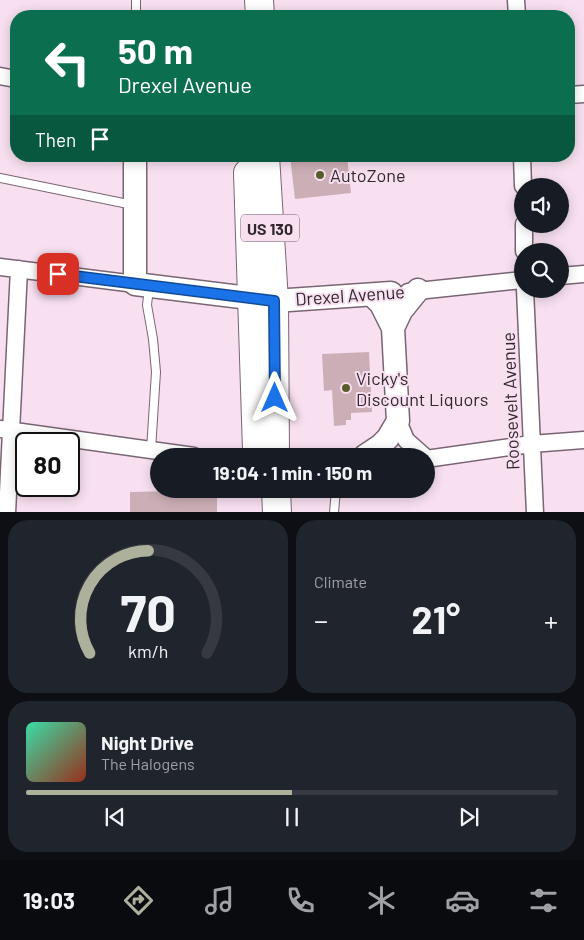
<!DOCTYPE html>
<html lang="en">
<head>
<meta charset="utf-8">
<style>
  body { margin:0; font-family:Barlow,sans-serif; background:#20242c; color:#f1f3f6; height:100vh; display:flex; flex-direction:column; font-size:19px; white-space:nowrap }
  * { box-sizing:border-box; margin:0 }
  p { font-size:16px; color:#9ea1a6 }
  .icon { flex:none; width:28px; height:28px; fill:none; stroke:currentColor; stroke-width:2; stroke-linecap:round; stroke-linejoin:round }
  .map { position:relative; height:512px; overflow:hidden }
  .drawer { display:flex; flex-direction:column; gap:8px; padding:8px; background:#0d0f14; flex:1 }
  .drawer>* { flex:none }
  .top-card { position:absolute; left:10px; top:10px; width:565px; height:152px; border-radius:20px; box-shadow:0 2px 12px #0003; background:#0b6e4f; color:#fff; overflow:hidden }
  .tools { position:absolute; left:514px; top:178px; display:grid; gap:10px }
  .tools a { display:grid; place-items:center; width:55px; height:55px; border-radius:50%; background:#171b24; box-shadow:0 2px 12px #0003; font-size:25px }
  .speed { position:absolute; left:15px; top:432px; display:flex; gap:10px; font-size:25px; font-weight:700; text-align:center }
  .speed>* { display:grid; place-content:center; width:65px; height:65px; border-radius:50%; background:#171b24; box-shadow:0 2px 12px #0003; line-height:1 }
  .speed .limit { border:2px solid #111; border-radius:8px; background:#fff; color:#111 }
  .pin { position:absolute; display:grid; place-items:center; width:42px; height:42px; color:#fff; margin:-21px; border-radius:10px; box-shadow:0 2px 8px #0006 }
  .me { position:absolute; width:55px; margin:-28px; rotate:0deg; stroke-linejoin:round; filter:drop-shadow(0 0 4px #0008) }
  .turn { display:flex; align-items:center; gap:18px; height:105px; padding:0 25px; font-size:22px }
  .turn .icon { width:65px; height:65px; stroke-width:2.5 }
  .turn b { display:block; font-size:35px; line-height:42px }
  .then { display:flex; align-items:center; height:48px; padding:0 25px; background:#0003; gap:10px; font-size:19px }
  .big { font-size:38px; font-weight:700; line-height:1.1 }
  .drawer .card { flex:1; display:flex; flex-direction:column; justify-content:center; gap:8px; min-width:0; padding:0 18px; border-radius:20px; background:#20242c }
  .drawer .dial { align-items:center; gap:0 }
  .dial svg { height:130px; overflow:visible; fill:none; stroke:#363941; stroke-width:7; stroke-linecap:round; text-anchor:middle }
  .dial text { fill:#f1f3f6; stroke:none }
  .song { display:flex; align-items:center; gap:15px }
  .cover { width:60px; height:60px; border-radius:8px; background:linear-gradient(135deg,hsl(160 70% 55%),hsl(10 70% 35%)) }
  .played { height:5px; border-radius:2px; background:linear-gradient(90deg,#adb09b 50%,#363941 50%) }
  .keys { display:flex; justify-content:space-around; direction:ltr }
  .heat { display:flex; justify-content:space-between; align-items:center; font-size:28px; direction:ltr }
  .drawer .tiles { flex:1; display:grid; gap:8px; grid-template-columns:1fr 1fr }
  .card:last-child { grid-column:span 2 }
  .trip { position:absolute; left:150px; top:448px; width:285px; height:50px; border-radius:25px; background:#171b24; box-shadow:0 2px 12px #0003; font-weight:700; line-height:50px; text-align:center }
  .dock { display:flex; height:80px; justify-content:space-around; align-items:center; background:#090b0e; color:#9ea1a6 }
  .dock .icon { width:35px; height:35px }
  .dock .selected { color:#adb09b }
  .dock b { font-size:22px; color:#f1f3f6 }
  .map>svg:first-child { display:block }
  .building { fill:#ccafb6 }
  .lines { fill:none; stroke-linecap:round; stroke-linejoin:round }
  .lane-casing { stroke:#796574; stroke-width:10 }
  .street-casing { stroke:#796574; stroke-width:19 }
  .secondary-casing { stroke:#796574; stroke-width:25 }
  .highway-casing { stroke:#796574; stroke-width:30 }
  .lane { stroke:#fff; stroke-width:8 }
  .street { stroke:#fff; stroke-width:16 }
  .secondary { stroke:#fff; stroke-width:22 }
  .highway { stroke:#fff; stroke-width:28 }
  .route-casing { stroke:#114b97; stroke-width:12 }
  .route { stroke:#1a73e8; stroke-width:9 }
  .poi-dot { fill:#5a5d2b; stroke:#f8e0f1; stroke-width:2 }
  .labels { text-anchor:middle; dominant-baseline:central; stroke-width:4; stroke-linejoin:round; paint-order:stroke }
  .shield { fill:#f8e0f1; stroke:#6d5f69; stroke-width:1 }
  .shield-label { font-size:16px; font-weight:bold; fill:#31282f }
  .poi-label { font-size:18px; fill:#31282f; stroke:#f8e0f1; text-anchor:start }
  .street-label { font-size:18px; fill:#31282f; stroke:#f8e0f1 }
</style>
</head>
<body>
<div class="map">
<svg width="584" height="513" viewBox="0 0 584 513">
  <rect width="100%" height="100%" fill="#f8e0f1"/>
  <path class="building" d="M290,156H347L351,193L295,199Z
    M369,352L372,412L351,413V420H346V425L334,426L332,390L324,391L322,354Z
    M217,490V513H130V492Z"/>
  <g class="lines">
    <defs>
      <path id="lane" d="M136,0V16
        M0,178L133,205
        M149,288L147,305L153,339L156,372L151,450
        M371,489V492
        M334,513L336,489"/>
      <path id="street" d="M516,0L517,16
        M0,76L16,79
        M569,95L584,94
        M522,156L523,186
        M524,224V251
        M0,267L135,284
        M560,276L584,274
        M525,289L535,513
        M408,292L522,280
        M398,421L406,440L424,456
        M0,429L194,456
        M426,459L531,444L584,440
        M7,513L19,269"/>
      <path id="secondary" d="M135,156V284L274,301L391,293
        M393,328L401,311L418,290
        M365,456L380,446L388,438L398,421L393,328L381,304L372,295"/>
      <path id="highway" d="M259,0L260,16
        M265,156L274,301L275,456
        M248,173L257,450
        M276,489L277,513"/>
    </defs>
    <use href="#lane" class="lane-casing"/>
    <use href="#street" class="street-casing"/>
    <use href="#secondary" class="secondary-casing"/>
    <use href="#highway" class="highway-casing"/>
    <use href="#lane" class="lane"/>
    <use href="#street" class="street"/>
    <use href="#secondary" class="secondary"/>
    <use href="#highway" class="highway"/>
  </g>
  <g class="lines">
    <defs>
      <path id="route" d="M58,274L274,301L275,398"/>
    </defs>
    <use href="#route" class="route-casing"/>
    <use href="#route" class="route"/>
  </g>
  <g class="poi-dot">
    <circle cx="320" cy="175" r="5"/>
    <circle cx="346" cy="388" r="5"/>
  </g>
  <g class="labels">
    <rect class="shield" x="241" y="214.5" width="58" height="27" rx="4"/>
    <g class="shield-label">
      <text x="270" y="228">US 130</text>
    </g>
    <g class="poi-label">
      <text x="330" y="175">AutoZone</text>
      <text x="356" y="378">Vicky's<tspan x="356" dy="21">Discount Liquors</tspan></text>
    </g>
    <g class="street-label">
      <text transform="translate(350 295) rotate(-4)">Drexel Avenue</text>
      <text transform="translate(510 401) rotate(-92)">Roosevelt Avenue</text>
    </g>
  </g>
</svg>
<div class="tools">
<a><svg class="icon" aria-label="sound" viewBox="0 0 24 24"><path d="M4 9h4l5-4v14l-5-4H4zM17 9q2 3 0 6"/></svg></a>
<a><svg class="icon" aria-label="search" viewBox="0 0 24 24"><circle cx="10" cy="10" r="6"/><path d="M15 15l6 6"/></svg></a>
</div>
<div class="speed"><div class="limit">80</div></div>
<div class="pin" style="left:58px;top:274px;background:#d93025"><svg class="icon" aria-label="arrive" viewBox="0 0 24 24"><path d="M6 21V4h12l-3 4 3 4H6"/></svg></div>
<svg class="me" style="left:275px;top:398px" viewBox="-20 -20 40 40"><path d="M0-17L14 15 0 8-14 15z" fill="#1a73e8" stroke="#fff" stroke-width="4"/></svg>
<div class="trip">19:04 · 1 min · 150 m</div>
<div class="top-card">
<div class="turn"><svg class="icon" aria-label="left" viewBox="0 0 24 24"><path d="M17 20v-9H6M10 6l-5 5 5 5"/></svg><div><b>50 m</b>Drexel Avenue</div></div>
<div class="then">Then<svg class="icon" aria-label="arrive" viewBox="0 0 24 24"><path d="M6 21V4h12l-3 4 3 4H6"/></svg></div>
</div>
</div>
<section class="drawer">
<div class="tiles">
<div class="card dial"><svg viewBox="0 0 100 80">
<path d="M14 69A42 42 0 1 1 86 69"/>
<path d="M14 69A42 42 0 0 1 50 6" stroke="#adb09b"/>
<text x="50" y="56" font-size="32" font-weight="700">70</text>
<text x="50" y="72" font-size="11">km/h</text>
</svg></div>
<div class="card"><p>Climate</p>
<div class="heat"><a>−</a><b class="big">21°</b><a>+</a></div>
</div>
<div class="card">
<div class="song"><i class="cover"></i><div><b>Night Drive</b><p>The Halogens</p></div></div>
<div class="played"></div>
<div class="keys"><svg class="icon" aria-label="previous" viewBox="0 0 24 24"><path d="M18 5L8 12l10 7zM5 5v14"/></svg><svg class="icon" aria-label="pause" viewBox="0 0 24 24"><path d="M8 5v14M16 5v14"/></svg><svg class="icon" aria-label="next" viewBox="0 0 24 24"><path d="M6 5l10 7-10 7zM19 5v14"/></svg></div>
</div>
</div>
</section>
<nav class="dock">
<b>19:03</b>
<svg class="icon selected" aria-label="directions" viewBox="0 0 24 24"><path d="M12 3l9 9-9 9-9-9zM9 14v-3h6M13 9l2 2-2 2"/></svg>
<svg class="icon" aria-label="music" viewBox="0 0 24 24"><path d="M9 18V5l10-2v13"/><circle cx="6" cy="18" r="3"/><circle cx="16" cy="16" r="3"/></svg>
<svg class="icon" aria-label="phone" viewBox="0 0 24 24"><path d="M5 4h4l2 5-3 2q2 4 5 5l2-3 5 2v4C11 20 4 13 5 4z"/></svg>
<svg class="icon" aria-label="climate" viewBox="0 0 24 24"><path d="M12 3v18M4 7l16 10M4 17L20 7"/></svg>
<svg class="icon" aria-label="car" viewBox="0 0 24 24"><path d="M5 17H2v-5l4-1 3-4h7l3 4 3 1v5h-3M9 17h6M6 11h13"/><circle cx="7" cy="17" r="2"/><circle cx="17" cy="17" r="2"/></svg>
<svg class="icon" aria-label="filters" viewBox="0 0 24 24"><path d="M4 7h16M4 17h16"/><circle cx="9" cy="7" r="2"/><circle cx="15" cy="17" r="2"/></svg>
</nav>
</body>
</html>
